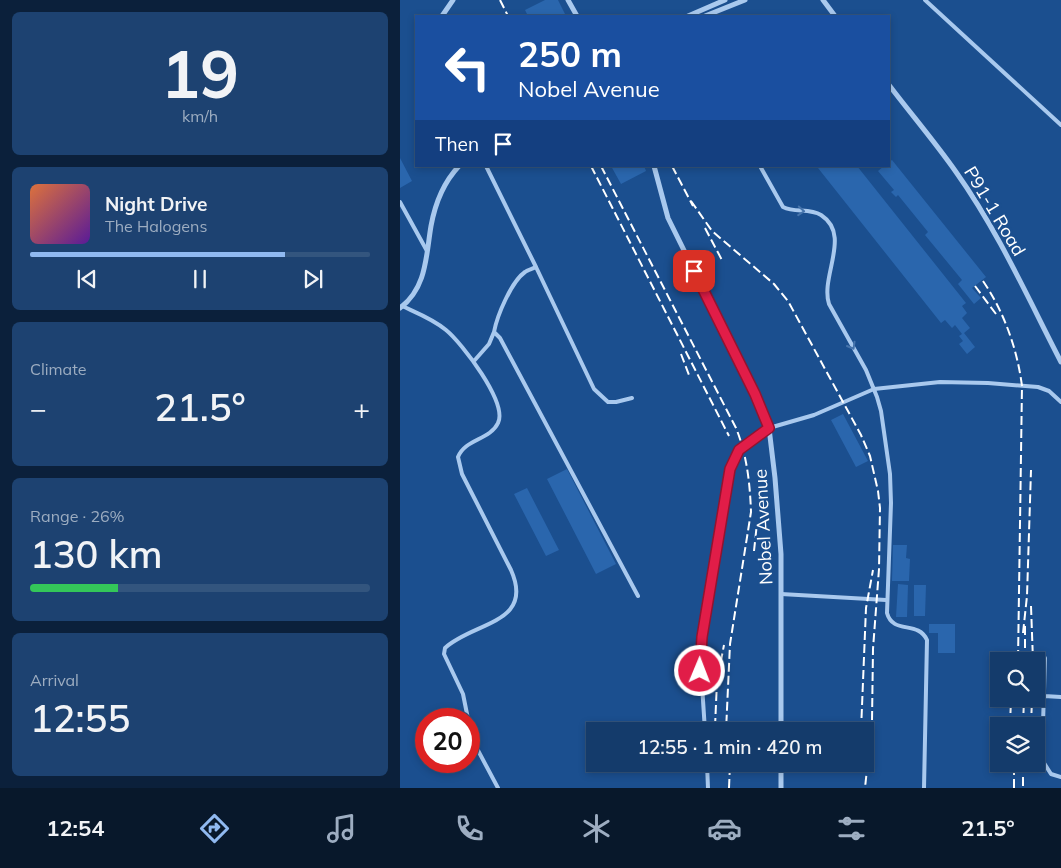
<!DOCTYPE html>
<html lang="en">
<head>
<meta charset="utf-8">
<style>
  body { margin:0; font-family:Mulish,sans-serif; background:#1d4271; color:#f1f3f6; height:100vh; display:flex; flex-direction:column; font-size:19px; white-space:nowrap }
  * { box-sizing:border-box; margin:0 }
  p { font-size:16px; color:#9dadc1 }
  .icon { flex:none; width:28px; height:28px; fill:none; stroke:currentColor; stroke-width:2; stroke-linecap:round; stroke-linejoin:round }
  .map { position:relative; flex:1; overflow:hidden }
  .side { display:flex; flex-direction:column; gap:12px; padding:12px; background:#0b203b; width:400px }
  .side>* { flex:none }
  .top-card { position:absolute; left:15px; top:15px; width:475px; height:152px; border-radius:0px; box-shadow:0 2px 8px #0003,0 0 0 1px #33557e; background:#1a4fa0; color:#fff; overflow:hidden }
  .buttons { position:absolute; left:590px; top:652px; display:grid; gap:10px }
  .buttons a { display:grid; place-items:center; width:55px; height:55px; border-radius:0px; background:#143b6b; box-shadow:0 2px 8px #0003,0 0 0 1px #33557e; font-size:25px }
  .speed { position:absolute; left:15px; top:708px; display:flex; gap:10px; font-size:25px; font-weight:700; text-align:center }
  .speed>* { display:grid; place-content:center; width:65px; height:65px; border-radius:50%; background:#143b6b; box-shadow:0 2px 8px #0003,0 0 0 1px #33557e; line-height:1 }
  .speed .limit { border:8px solid #d22; background:#fff; color:#111 }
  .pin { position:absolute; display:grid; place-items:center; width:42px; height:42px; color:#fff; margin:-21px; border-radius:10px; box-shadow:0 2px 8px #0006 }
  .me { position:absolute; width:55px; margin:-28px; rotate:1deg; stroke-linejoin:round; filter:drop-shadow(0 0 4px #0008) }
  .turn { display:flex; align-items:center; gap:18px; height:105px; padding:0 20px; font-size:22px }
  .turn .icon { width:65px; height:65px; stroke-width:2.5 }
  .turn b { display:block; font-size:35px; line-height:42px }
  .then { display:flex; align-items:center; height:48px; padding:0 20px; background:#0003; gap:10px; font-size:19px }
  .big { font-size:38px; font-weight:600; line-height:1.1 }
  .side .widget { flex:1; display:flex; flex-direction:column; justify-content:center; gap:8px; min-width:0; padding:0 18px; border-radius:8px; background:#1d4271 }
  .side .dial { align-items:center; gap:0 }
  .dial b { font-size:65px; line-height:1 }
  .song { display:flex; align-items:center; gap:15px }
  .cover { width:60px; height:60px; border-radius:8px; background:linear-gradient(135deg,hsl(20 70% 55%),hsl(270 70% 35%)) }
  .played { height:5px; border-radius:2px; background:linear-gradient(90deg,#90b9f0 75%,#33557e 75%) }
  .keys { display:flex; justify-content:space-around; direction:ltr }
  .heat { display:flex; justify-content:space-between; align-items:center; font-size:28px; direction:ltr }
  .charge { height:8px; border-radius:4px; background:linear-gradient(90deg,#34c759 26%,#33557e 0) }
  .trip { position:absolute; left:186px; top:722px; width:288px; height:50px; border-radius:0px; background:#143b6b; box-shadow:0 2px 8px #0003,0 0 0 1px #33557e; font-weight:600; line-height:50px; text-align:center }
  .tab-bar { display:flex; height:80px; justify-content:space-around; align-items:center; background:#08182b; color:#9dadc1 }
  .tab-bar .icon { width:35px; height:35px }
  .tab-bar .on { color:#90b9f0 }
  .tab-bar b { font-size:22px; color:#f1f3f6 }
  main { display:flex; flex:1; min-height:0 }
  .map>svg:first-child { display:block }
  .building { fill:#2a66ad }
  .lines { fill:none; stroke-linecap:round; stroke-linejoin:round }
  .service { stroke:#a9c9ee; stroke-width:4 }
  .minor { stroke:#a9c9ee; stroke-width:5 }
  .rail { stroke:#fff; stroke-width:2; stroke-dasharray:9 4; stroke-linecap:butt }
  .oneway { stroke:#4674ac }
  .route-casing { stroke:#92132f; stroke-width:12 }
  .route { stroke:#e11d48; stroke-width:9 }
  .labels { text-anchor:middle; dominant-baseline:central; stroke-width:5; stroke-linejoin:round; paint-order:stroke }
  .street-label { font-size:18px; fill:#fff; stroke:#1b4f8f }
</style>
</head>
<body>
<main>
<section class="side">
<div class="widget dial"><b>19</b><p>km/h</p></div>
<div class="widget">
<div class="song"><i class="cover"></i><div><b>Night Drive</b><p>The Halogens</p></div></div>
<div class="played"></div>
<div class="keys"><svg class="icon" aria-label="previous" viewBox="0 0 24 24"><path d="M18 5L8 12l10 7zM5 5v14"/></svg><svg class="icon" aria-label="pause" viewBox="0 0 24 24"><path d="M8 5v14M16 5v14"/></svg><svg class="icon" aria-label="next" viewBox="0 0 24 24"><path d="M6 5l10 7-10 7zM19 5v14"/></svg></div>
</div>
<div class="widget"><p>Climate</p>
<div class="heat"><a>−</a><b class="big">21.5°</b><a>+</a></div>
</div>
<div class="widget"><p>Range · 26%</p><b class="big">130 km</b><div class="charge"></div></div>
<div class="widget"><p>Arrival</p><b class="big">12:55</b></div>
</section>
<div class="map">
<svg width="661" height="788" viewBox="0 0 661 788">
  <rect width="100%" height="100%" fill="#1b4f8f"/>
  <path class="building" d="M145,0H158L166,16H128L125,10Z
    M0,158L12,181L0,188Z
    M492,160L586,277L572,288L581,298L574,304L558,284L562,280L525,235L528,232L498,195L496,197L491,192L494,190L478,171L484,166H489V162Z
    M211,166H244L246,171L221,184Z
    M421,166H457L566,303L562,306L567,313L562,318L570,328L564,333L575,347L567,354L559,344L563,341L559,336L562,334L555,325L552,328L545,320L541,323L418,168Z
    M443,414L468,461L456,467L431,420Z
    M167,469L216,564L196,574L147,479Z
    M127,488L159,550L146,556L114,494Z
    M493,545H507L506,558L510,559L509,581H492Z
    M498,584L508,585L507,617H496Z
    M514,585H526L525,616H514Z
    M529,624H555V653H538V633H529Z"/>
  <g class="lines">
    <path class="service" d="M525,0L661,125
      M86,166L136,267C132,269 127,270 125,272C111,282 97,316 94,332L100,338L238,596
      M360,166L383,207C395,213 409,208 421,215C452,235 420,276 429,304L466,370L477,397L481,411L490,474L491,503L487,613C493,635 518,620 527,640L524,788
      M0,202L27,251
      M136,267L194,389L208,402H216L232,398
      M2,306C17,313 33,319 46,330C62,343 108,403 98,423C90,440 65,439 58,457L62,474L111,570C135,624 73,622 45,648L44,654L63,694L68,719
      M74,361L89,344L94,332
      M381,594L486,600
      M645,658L643,724L644,763L651,774L661,777
      M644,696L661,697
      M69,723L73,741L98,788
      M305,731L300,654L329,469L339,450L369,428L414,415L474,389L540,382L588,383L638,387L649,391L661,402
      M307,764L308,788"/>
    <path class="minor" d="M168,0L177,16
      M423,0L435,16
      M42,16L53,0
      M288,16L325,0
      M305,16L345,0
      M489,85C511,114 535,142 556,172C598,231 628,298 661,362
      M254,166L268,218L355,394L369,428L375,478L381,554V731
      M0,308C27,288 26,255 31,226C35,204 43,183 59,166
      M381,788V764"/>
    <path class="rail" d="M100,0L108,16
      M191,166L329,436
      M201,166L336,428C347,455 350,484 351,512L330,644L326,731
      M272,166L293,206
      M291,201L312,231L374,284L388,301L461,435L470,456L478,491L480,508L479,569L473,649L472,721L465,788
      M305,228L323,262
      M583,281C604,312 617,348 622,386L618,661
      M575,286L596,314
      M281,354L289,375
      M354,551L357,523
      M631,606L633,661
      M623,633L627,596L631,470
      M625,661V626
      M610,726L611,699
      M623,726L624,699
      M631,726L632,699
      M315,727L317,681L324,645
      M461,731L466,608L473,570
      M623,764V788
      M329,788L330,764
      M614,788V764"/>
  </g>
  <defs><path id="oneway-chevron" d="M-2-3.5L2.5 0L-2 3.5" fill="none" stroke-width="1.6" stroke-linecap="round" stroke-linejoin="round" transform="scale(1.25)"/></defs>
  <g class="oneway">
    <use href="#oneway-chevron" transform="translate(401 211) rotate(4)"/>
    <use href="#oneway-chevron" transform="translate(452 346) rotate(60)"/>
  </g>
  <g class="lines">
    <defs>
      <path id="route" d="M294,271L355,394L369,428L339,450L330,469L302,637L300,671"/>
    </defs>
    <use href="#route" class="route-casing"/>
    <use href="#route" class="route"/>
  </g>
  <g class="labels">
    <g class="street-label">
      <text transform="translate(595 211) rotate(59)">P91-1 Road</text>
      <text transform="translate(363 527) rotate(-93)">Nobel Avenue</text>
    </g>
  </g>
</svg>
<div class="buttons">
<a><svg class="icon" aria-label="search" viewBox="0 0 24 24"><circle cx="10" cy="10" r="6"/><path d="M15 15l6 6"/></svg></a>
<a><svg class="icon" aria-label="layers" viewBox="0 0 24 24"><path d="M12 4l9 5-9 5-9-5zM3 14l9 5 9-5"/></svg></a>
</div>
<div class="speed"><div class="limit">20</div></div>
<div class="pin" style="left:294px;top:271px;background:#d93025"><svg class="icon" aria-label="arrive" viewBox="0 0 24 24"><path d="M6 21V4h12l-3 4 3 4H6"/></svg></div>
<svg class="me" style="left:300px;top:671px" viewBox="-20 -20 40 40"><circle r="17" fill="#e11d48" stroke="#fff" stroke-width="3"/><path d="M0-11L8 9 0 5-8 9z" fill="#fff"/></svg>
<div class="trip">12:55 · 1 min · 420 m</div>
<div class="top-card">
<div class="turn"><svg class="icon" aria-label="left" viewBox="0 0 24 24"><path d="M17 20v-9H6M10 6l-5 5 5 5"/></svg><div><b>250 m</b>Nobel Avenue</div></div>
<div class="then">Then<svg class="icon" aria-label="arrive" viewBox="0 0 24 24"><path d="M6 21V4h12l-3 4 3 4H6"/></svg></div>
</div>
</div>
</main>
<nav class="tab-bar">
<b>12:54</b>
<svg class="icon on" aria-label="directions" viewBox="0 0 24 24"><path d="M12 3l9 9-9 9-9-9zM9 14v-3h6M13 9l2 2-2 2"/></svg>
<svg class="icon" aria-label="music" viewBox="0 0 24 24"><path d="M9 18V5l10-2v13"/><circle cx="6" cy="18" r="3"/><circle cx="16" cy="16" r="3"/></svg>
<svg class="icon" aria-label="phone" viewBox="0 0 24 24"><path d="M5 4h4l2 5-3 2q2 4 5 5l2-3 5 2v4C11 20 4 13 5 4z"/></svg>
<svg class="icon" aria-label="climate" viewBox="0 0 24 24"><path d="M12 3v18M4 7l16 10M4 17L20 7"/></svg>
<svg class="icon" aria-label="car" viewBox="0 0 24 24"><path d="M5 17H2v-5l4-1 3-4h7l3 4 3 1v5h-3M9 17h6M6 11h13"/><circle cx="7" cy="17" r="2"/><circle cx="17" cy="17" r="2"/></svg>
<svg class="icon" aria-label="filters" viewBox="0 0 24 24"><path d="M4 7h16M4 17h16"/><circle cx="9" cy="7" r="2"/><circle cx="15" cy="17" r="2"/></svg>
<b>21.5°</b>
</nav>
</body>
</html>
